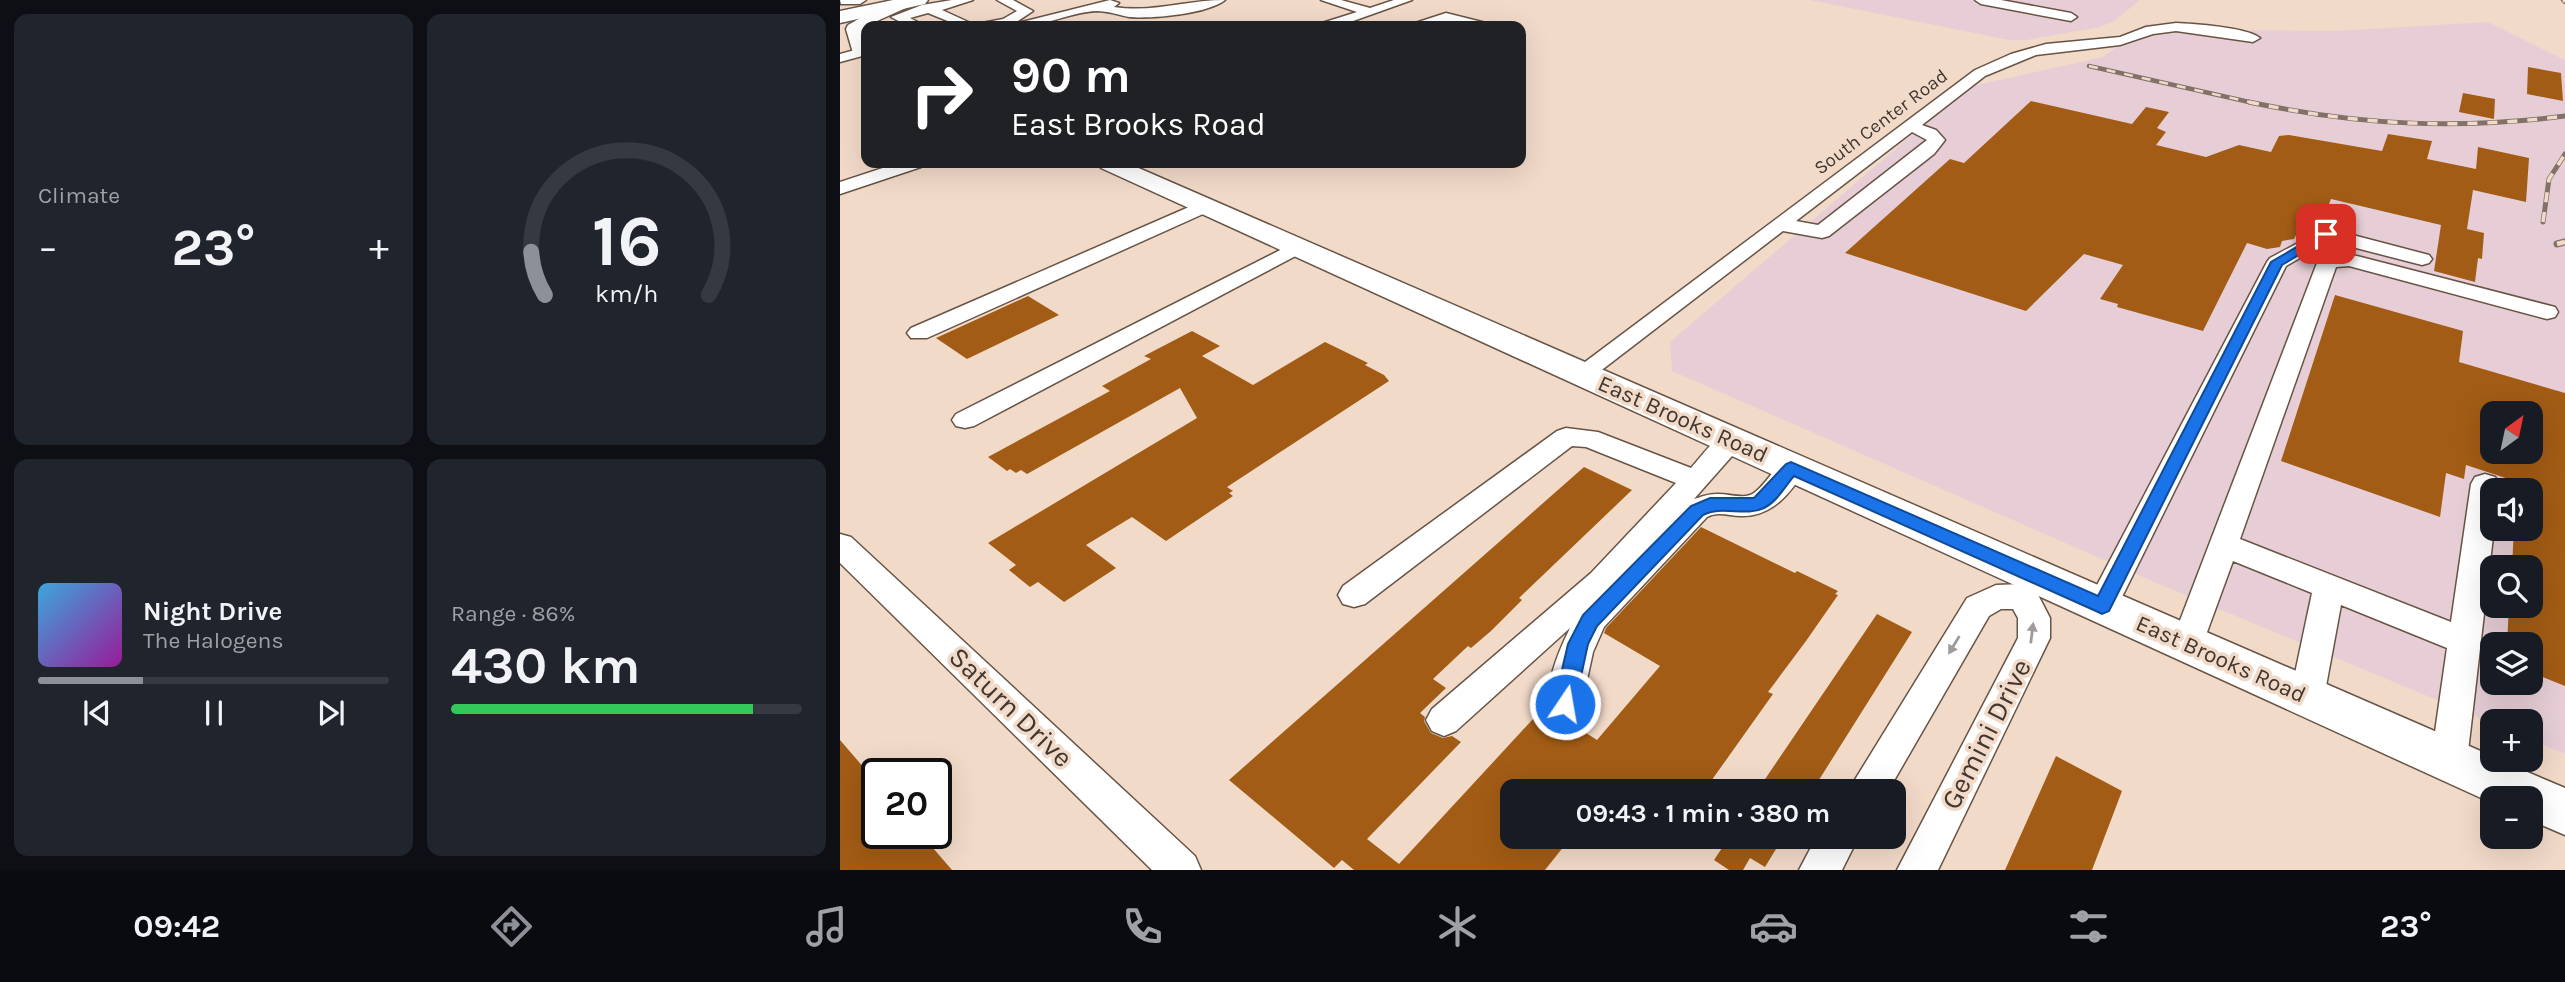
<!DOCTYPE html>
<html lang="en">
<head>
<meta charset="utf-8">
<style>
  body { margin:0; font-family:Karla,sans-serif; background:#20242c; color:#f1f3f6; height:100vh; display:flex; flex-direction:column; font-size:26px; white-space:nowrap }
  * { box-sizing:border-box; margin:0 }
  p { font-size:23px; color:#9ea1a6 }
  .icon { flex:none; width:38px; height:38px; fill:none; stroke:currentColor; stroke-width:2; stroke-linecap:round; stroke-linejoin:round }
  .map { position:relative; flex:1; overflow:hidden }
  .panel { display:flex; flex-direction:column; gap:14px; padding:14px; background:#0d0f14; width:840px }
  .panel>* { flex:none }
  .top-card { position:absolute; left:21px; top:21px; width:665px; height:147px; border-radius:14px; box-shadow:0 7px 28px #0002; background:#202124; color:#fff; overflow:hidden }
  .needle { width:46px; rotate:33deg }
  .buttons { position:absolute; left:1640px; top:401px; display:grid; gap:14px }
  .buttons a { display:grid; place-items:center; width:63px; height:63px; border-radius:14px; background:#171b24; box-shadow:0 7px 28px #0002; font-size:35px }
  .speed { position:absolute; left:21px; top:758px; display:flex; gap:14px; font-size:35px; font-weight:700; text-align:center }
  .speed>* { display:grid; place-content:center; width:91px; height:91px; border-radius:50%; background:#171b24; box-shadow:0 7px 28px #0002; line-height:1 }
  .speed .limit { border:4px solid #111; border-radius:10px; background:#fff; color:#111 }
  .pin { position:absolute; display:grid; place-items:center; width:60px; height:60px; color:#fff; margin:-30px; border-radius:14px; box-shadow:0 4px 10px #0006 }
  .me { position:absolute; width:77px; margin:-38px; rotate:12deg; stroke-linejoin:round; filter:drop-shadow(0 0 5px #0008) }
  .turn { display:flex; align-items:center; gap:24px; height:147px; padding:0 35px; font-size:32px }
  .turn .icon { width:91px; height:91px; stroke-width:2.5 }
  .turn b { display:block; font-size:49px; line-height:60px }
  .big { font-size:52px; font-weight:700; line-height:1.1 }
  .panel .widget { flex:1; display:flex; flex-direction:column; justify-content:center; gap:10px; min-width:0; padding:0 24px; border-radius:14px; background:#20242c }
  .panel .dial { align-items:center; gap:0 }
  .dial svg { height:182px; overflow:visible; fill:none; stroke:#363941; stroke-width:7; stroke-linecap:round; text-anchor:middle }
  .dial text { fill:#f1f3f6; stroke:none }
  .song { display:flex; align-items:center; gap:21px }
  .cover { width:84px; height:84px; border-radius:10px; background:linear-gradient(135deg,hsl(200 70% 55%),hsl(300 70% 35%)) }
  .played { height:7px; border-radius:4px; background:linear-gradient(90deg,#8c9099 30%,#363941 30%) }
  .keys { display:flex; justify-content:space-around; direction:ltr }
  .heat { display:flex; justify-content:space-between; align-items:center; font-size:38px; direction:ltr }
  .charge { height:10px; border-radius:5px; background:linear-gradient(90deg,#34c759 86%,#363941 0) }
  .panel .tiles { flex:1; display:grid; gap:14px; grid-template-columns:repeat(2,1fr) }
  .trip { position:absolute; left:660px; top:779px; width:406px; height:70px; border-radius:14px; background:#171b24; box-shadow:0 7px 28px #0002; font-weight:700; line-height:70px; text-align:center }
  .menu { display:flex; height:112px; justify-content:space-around; align-items:center; background:#090b0e; color:#9ea1a6 }
  .menu .icon { width:49px; height:49px }
  .menu .active { color:#8c9099 }
  .menu b { font-size:32px; color:#f1f3f6 }
  main { display:flex; flex:1; min-height:0 }
  .map>svg:first-child { display:block }
  .industrial { fill:#e7ced6; fill-rule:evenodd }
  .building { fill:#a25c15; fill-rule:evenodd }
  .lines { fill:none; stroke-linecap:round; stroke-linejoin:round }
  .minor-casing { stroke:#685445; stroke-width:3 }
  .major-casing { stroke:#685445; stroke-width:3 }
  .highway-casing { stroke:#685445; stroke-width:3 }
  .minor { fill:#fff; fill-rule:evenodd }
  .major { fill:#fff; fill-rule:evenodd }
  .highway { fill:#fff; fill-rule:evenodd }
  .rail-far2-casing { stroke:#817167; stroke-width:4.5 }
  .rail-far1-casing { stroke:#817167; stroke-width:5 }
  .rail-casing { stroke:#817167; stroke-width:7 }
  .rail-far2 { stroke:#f2dac9; stroke-width:2.5; stroke-dasharray:9; stroke-linecap:butt }
  .rail-far1 { stroke:#f2dac9; stroke-width:3.5; stroke-dasharray:10; stroke-linecap:butt }
  .rail { stroke:#f2dac9; stroke-width:4.5; stroke-dasharray:13; stroke-linecap:butt }
  .oneway { fill:#a09b98 }
  .route { fill:#1a73e8; stroke:#114b97; stroke-width:2 }
  .labels { text-anchor:middle; dominant-baseline:central; stroke-width:7; stroke-linejoin:round; paint-order:stroke }
  .far-street-label { font-size:19px; fill:#413730; stroke:#f2dac9 }
  .street-label { font-size:23px; fill:#413730; stroke:#f2dac9 }
  .near-street-label { font-size:28px; fill:#413730; stroke:#f2dac9 }
</style>
</head>
<body>
<main>
<section class="panel">
<div class="tiles">
<div class="widget"><p>Climate</p>
<div class="heat"><a>−</a><b class="big">23°</b><a>+</a></div>
</div>
<div class="widget dial"><svg viewBox="0 0 100 80">
<path d="M14 69A42 42 0 1 1 86 69"/>
<path d="M14 69A42 42 0 0 1 8 50" stroke="#8c9099"/>
<text x="50" y="56" font-size="32" font-weight="700">16</text>
<text x="50" y="72" font-size="11">km/h</text>
</svg></div>
<div class="widget">
<div class="song"><i class="cover"></i><div><b>Night Drive</b><p>The Halogens</p></div></div>
<div class="played"></div>
<div class="keys"><svg class="icon" aria-label="previous" viewBox="0 0 24 24"><path d="M18 5L8 12l10 7zM5 5v14"/></svg><svg class="icon" aria-label="pause" viewBox="0 0 24 24"><path d="M8 5v14M16 5v14"/></svg><svg class="icon" aria-label="next" viewBox="0 0 24 24"><path d="M6 5l10 7-10 7zM19 5v14"/></svg></div>
</div>
<div class="widget"><p>Range · 86%</p><b class="big">430 km</b><div class="charge"></div></div>
</div>
</section>
<div class="map">
<svg width="1725" height="870" viewBox="0 0 1725 870">
  <rect width="100%" height="100%" fill="#f2dac9"/>
  <path class="industrial" d="M970,0H1300L1274,21L1260,27L1187,40H1169Z
    M1648,22L1725,60V754L1691,740L1690,721H1652V723L1319,584L832,371L830,342L1128,87L1263,57L1306,24H1359L1392,30L1495,31ZM1652,413H1690V452H1652ZM1652,490H1690V528H1652ZM1652,567H1690V606H1652ZM1652,644H1690V682H1652Z"/>
  <path class="building" d="M1688,67L1721,73L1723,101L1687,94Z
    M1623,93L1655,99L1654,119L1619,112Z
    M1191,101L1292,124L1306,107L1329,112L1317,128L1326,132L1316,145L1366,157L1399,145L1431,152L1439,136L1449,135L1542,151L1548,134L1592,141L1587,159L1636,169L1638,147L1689,158L1686,202L1633,190L1627,229L1644,233L1642,259L1638,258L1635,282L1594,271L1601,225L1491,199L1480,228L1459,229L1454,239L1442,241L1440,247L1427,249L1407,243L1363,331L1277,307L1278,304L1260,299L1283,265L1244,254L1186,311L1005,253L1110,159L1124,163Z
    M1495,295L1623,331L1619,362L1725,393V686L1690,672V644H1667L1669,606H1690V567H1672L1674,528H1690V486L1626,465L1624,479L1606,473L1600,517L1441,461ZM1652,413H1690V452H1652Z
    M188,296L219,315L127,359L96,338Z
    M352,331L380,346L362,356L413,385L485,342L528,363L525,365L544,375L549,381L387,487L393,491L389,493L393,496L326,541L292,517L246,545L276,568L224,602L198,582L190,587L169,570L176,565L148,543L357,418L340,388L187,474L181,470L176,473L170,469L167,471L148,457L270,391L262,386L311,359L304,356Z
    M744,467L792,490L679,598L682,600L651,631L631,648L628,646L593,679L606,688L580,713L585,717L584,721L591,733L603,738L612,736L621,742L527,839L559,864L705,706L712,716L726,720L757,740L820,666L764,633L766,628L861,527L955,573L957,571L998,591L995,594L998,595L966,641L928,692L933,694L864,791H672V836H732L705,870H514L502,860L494,868L389,780Z
    M1037,614L1072,632L972,791H917Z
    M0,740L37,783V833H80L112,870H0Z
    M1216,756L1282,791L1252,870H1165Z
    M877,836H944L925,867L910,858L903,870H889L874,860L886,842Z"/>
  <g class="lines">
    <defs>
      <path id="minor" d="M0,0H26L20,4H1Z
        M112,0H133L102,10L137,26H120L88,13L70,18L85,26H68L51,17L82,5Z
        M157,0H173L193,11L172,25L141,26L142,23L163,19L177,11Z
        M270,0L279,3L274,7C314,13 346,0 385,0C367,14 312,19 289,17C279,15 267,11 257,11C229,12 206,27 176,26L178,23Z
        M481,0H501L530,8L554,0H572L499,26H481L482,23L517,12Z
        M1135,0H1161L1231,13L1237,17L1231,21L1141,4Z
        M606,13L646,23L648,26C632,27 621,22 607,21C596,21 581,27 566,26Z
        M1336,23C1355,24 1406,27 1420,38L1413,42L1336,31L1313,34L1280,45L1196,55L1145,76L1082,125L1096,130L1105,140L1094,154L989,236L982,238L943,231L750,379L741,381L732,379L729,374L1135,70L1171,54L1206,44L1280,37L1306,27ZM1072,132L1087,140L978,225L956,221Z
        M26,47V55L0,62V54Z
        M58,163H84L81,167L0,194V182Z
        M365,200L372,202L374,206L372,210L87,338H71L67,333L71,328Z
        M1486,228L1589,255L1592,259L1589,263L1582,265L1489,241L1446,266L1273,615L1262,619L1251,615L1246,606L1427,262L1430,258Z
        M458,241L465,243L468,247L465,251L134,426L125,428L116,426L112,420L116,414Z
        M1496,253L1517,256L1715,307L1718,312L1715,317L1707,319L1509,266L1496,267L1400,539L1611,622L1631,484L1635,477L1645,474L1655,477L1659,484L1658,490H1652L1654,528L1627,760L1622,772L1609,777L1596,772L1591,760L1607,648L1501,605L1484,697L1479,708L1467,712L1455,708L1450,697L1472,593L1393,561L1359,654L1347,658L1335,654L1331,644L1477,263L1480,259Z
        M726,428L758,432L851,468C865,453 878,429 900,435L904,441L900,447L854,499C861,497 868,494 876,494C888,493 904,500 914,493C932,480 937,454 962,461L966,468C951,493 932,517 901,516C889,516 878,511 867,517L764,627L753,652L742,703L737,714L725,718L713,714C701,690 719,651 730,628L616,731L604,736L592,731L586,720L592,709L751,573L836,483L746,447L732,446L525,604L514,607L503,604L498,595L503,586L717,431Z
        M0,534L11,537L355,856L361,870H312L0,563Z
        M1183,584L1194,587L1210,618V638L1098,870H1057L1178,638V618L1173,609H1161L1149,616L1048,791H1008L1127,598L1156,585Z
        M977,836H1019L1002,870H959Z"/>
      <path id="major" d="M61,0L79,2L26,26L23,31L26,51L19,54L13,53L6,29L8,25L36,9Z
        M258,163H287L1652,756V760H1659L1725,788V835L1690,820V798H1652V803L261,168Z"/>
      <path id="highway" d="M53,0H88L85,4L0,23V11Z"/>
    </defs>
    <use href="#minor" class="minor-casing"/>
    <use href="#major" class="major-casing"/>
    <use href="#highway" class="highway-casing"/>
    <use href="#minor" class="minor"/>
    <use href="#major" class="major"/>
    <use href="#highway" class="highway"/>
    <defs>
      <path id="rail-far2" d="M1723,0L1725,2
        M1249,66L1418,104"/>
      <path id="rail-far1" d="M1409,102C1517,125 1616,130 1725,116
        M1703,222L1709,179L1725,154"/>
      <path id="rail" d="M1717,244L1725,242"/>
    </defs>
    <use href="#rail-far2" class="rail-far2-casing"/>
    <use href="#rail-far1" class="rail-far1-casing"/>
    <use href="#rail" class="rail-casing"/>
    <use href="#rail-far2" class="rail-far2"/>
    <use href="#rail-far1" class="rail-far1"/>
    <use href="#rail" class="rail"/>
  </g>
  <defs><path id="oneway-solid" d="M-6-.8H1V-3.2L6.5 0L1 3.2V.8H-6Z" transform="scale(1.75)"/></defs>
  <g class="oneway">
    <use href="#oneway-solid" transform="translate(1192 633) rotate(-83)"/>
    <use href="#oneway-solid" transform="translate(1114 645) rotate(121)"/>
  </g>
  <path class="route" d="M1486,230L1492,234L1490,236L1442,265L1269,611L1262,614L1256,611L954,476C945,486 937,502 924,508C905,517 882,505 863,515L757,626L748,644L735,704L732,710L725,713L717,710L714,704L728,644L743,615L851,506L870,498H914L946,464L951,462L1258,596L1431,262Z"/>
  <g class="labels">
    <g class="far-street-label">
      <text transform="translate(1041 122) rotate(-37)">South Center Road</text>
    </g>
    <g class="street-label">
      <text transform="translate(843 419) rotate(24)">East Brooks Road</text>
      <text transform="translate(1381 659) rotate(24)">East Brooks Road</text>
    </g>
    <g class="near-street-label">
      <text transform="translate(171 707) rotate(44)">Saturn Drive</text>
      <text transform="translate(1146 734) rotate(-63)">Gemini Drive</text>
    </g>
  </g>
</svg>
<div class="buttons">
<a><svg class="needle" viewBox="-14 -14 28 28"><path d="M0-13l5 13h-10z" fill="#e53935"/><path d="M0 13l5-13h-10z" fill="#9ea1a6"/></svg></a>
<a><svg class="icon" aria-label="sound" viewBox="0 0 24 24"><path d="M4 9h4l5-4v14l-5-4H4zM17 9q2 3 0 6"/></svg></a>
<a><svg class="icon" aria-label="search" viewBox="0 0 24 24"><circle cx="10" cy="10" r="6"/><path d="M15 15l6 6"/></svg></a>
<a><svg class="icon" aria-label="layers" viewBox="0 0 24 24"><path d="M12 4l9 5-9 5-9-5zM3 14l9 5 9-5"/></svg></a>
<a>+</a>
<a>−</a>
</div>
<div class="speed"><div class="limit">20</div></div>
<div class="pin" style="left:1486px;top:234px;background:#d93025"><svg class="icon" aria-label="arrive" viewBox="0 0 24 24"><path d="M6 21V4h12l-3 4 3 4H6"/></svg></div>
<svg class="me" style="left:725px;top:704px" viewBox="-20 -20 40 40"><circle r="17" fill="#1a73e8" stroke="#fff" stroke-width="3"/><path d="M0-11L8 9 0 5-8 9z" fill="#fff"/></svg>
<div class="trip">09:43 · 1 min · 380 m</div>
<div class="top-card">
<div class="turn"><svg class="icon" aria-label="right" viewBox="0 0 24 24"><path d="M7 20v-9h11M14 6l5 5-5 5"/></svg><div><b>90 m</b>East Brooks Road</div></div>
</div>
</div>
</main>
<nav class="menu">
<b>09:42</b>
<svg class="icon active" aria-label="directions" viewBox="0 0 24 24"><path d="M12 3l9 9-9 9-9-9zM9 14v-3h6M13 9l2 2-2 2"/></svg>
<svg class="icon" aria-label="music" viewBox="0 0 24 24"><path d="M9 18V5l10-2v13"/><circle cx="6" cy="18" r="3"/><circle cx="16" cy="16" r="3"/></svg>
<svg class="icon" aria-label="phone" viewBox="0 0 24 24"><path d="M5 4h4l2 5-3 2q2 4 5 5l2-3 5 2v4C11 20 4 13 5 4z"/></svg>
<svg class="icon" aria-label="climate" viewBox="0 0 24 24"><path d="M12 3v18M4 7l16 10M4 17L20 7"/></svg>
<svg class="icon" aria-label="car" viewBox="0 0 24 24"><path d="M5 17H2v-5l4-1 3-4h7l3 4 3 1v5h-3M9 17h6M6 11h13"/><circle cx="7" cy="17" r="2"/><circle cx="17" cy="17" r="2"/></svg>
<svg class="icon" aria-label="filters" viewBox="0 0 24 24"><path d="M4 7h16M4 17h16"/><circle cx="9" cy="7" r="2"/><circle cx="15" cy="17" r="2"/></svg>
<b>23°</b>
</nav>
</body>
</html>
